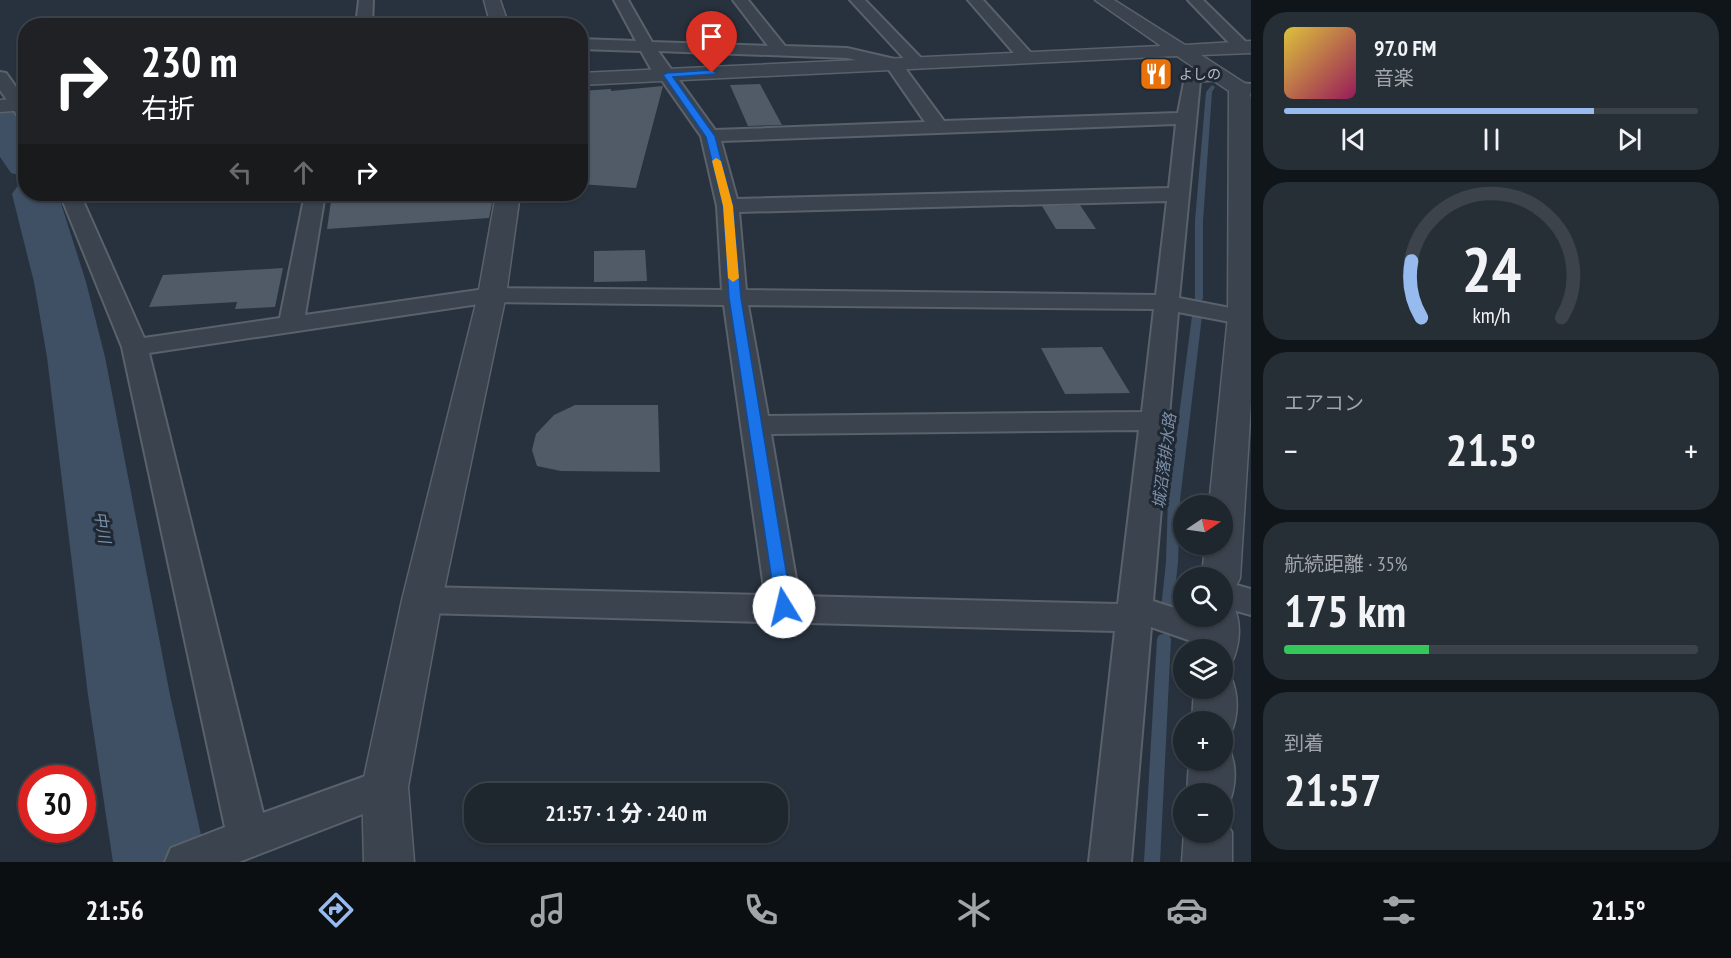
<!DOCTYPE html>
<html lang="ja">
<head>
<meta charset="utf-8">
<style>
  body { margin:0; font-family:"PT Sans Narrow","Noto Sans JP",sans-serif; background:#262e36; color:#f1f3f6; height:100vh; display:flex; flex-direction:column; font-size:22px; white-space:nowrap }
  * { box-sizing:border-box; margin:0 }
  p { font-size:20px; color:#a1a5aa }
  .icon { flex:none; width:33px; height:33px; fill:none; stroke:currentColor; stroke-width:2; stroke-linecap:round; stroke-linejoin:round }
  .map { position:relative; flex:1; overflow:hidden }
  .drawer { display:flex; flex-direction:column; gap:12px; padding:12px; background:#101519; width:480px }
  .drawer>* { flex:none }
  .guide { position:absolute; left:18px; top:18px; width:570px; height:183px; border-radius:24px; box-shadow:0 2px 4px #0004,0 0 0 2px #3c434a; background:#202124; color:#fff; overflow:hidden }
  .needle { width:39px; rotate:77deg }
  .tools { position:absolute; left:1173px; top:495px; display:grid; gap:12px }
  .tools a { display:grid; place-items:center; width:60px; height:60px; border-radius:50%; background:#1e262e; box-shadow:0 2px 4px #0004,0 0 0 2px #3c434a; font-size:30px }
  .speed { position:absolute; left:18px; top:765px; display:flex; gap:12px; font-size:30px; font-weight:700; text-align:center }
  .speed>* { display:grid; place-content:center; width:78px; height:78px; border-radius:50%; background:#1e262e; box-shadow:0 2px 4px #0004,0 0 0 2px #3c434a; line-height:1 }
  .speed .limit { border:9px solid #d22; background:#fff; color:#111 }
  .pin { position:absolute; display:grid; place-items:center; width:51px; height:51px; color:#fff; margin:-62px -26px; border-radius:50% 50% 50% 0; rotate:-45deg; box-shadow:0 0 6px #0007 }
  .pin .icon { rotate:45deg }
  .me { position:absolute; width:66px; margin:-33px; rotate:351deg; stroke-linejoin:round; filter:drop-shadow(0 0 4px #0008) }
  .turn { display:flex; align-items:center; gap:21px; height:126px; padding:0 24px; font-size:27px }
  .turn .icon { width:78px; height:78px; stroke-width:2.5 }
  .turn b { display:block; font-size:42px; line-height:51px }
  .lanes { display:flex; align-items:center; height:57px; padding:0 24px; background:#0003; justify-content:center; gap:30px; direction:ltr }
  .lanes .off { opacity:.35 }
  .big { font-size:45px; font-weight:800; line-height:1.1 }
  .drawer .tile { flex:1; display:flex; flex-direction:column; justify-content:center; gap:9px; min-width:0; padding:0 21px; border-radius:24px; background:#262e36 }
  .drawer .dial { align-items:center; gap:0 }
  .dial svg { height:156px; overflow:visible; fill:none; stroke:#3c434a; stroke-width:7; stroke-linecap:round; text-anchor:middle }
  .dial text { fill:#f1f3f6; stroke:none }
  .song { display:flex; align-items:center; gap:18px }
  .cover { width:72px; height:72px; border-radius:9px; background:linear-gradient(135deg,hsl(50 70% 55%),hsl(330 70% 35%)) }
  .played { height:6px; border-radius:3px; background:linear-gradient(90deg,#97bbee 75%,#3c434a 75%) }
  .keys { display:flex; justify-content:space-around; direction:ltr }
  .heat { display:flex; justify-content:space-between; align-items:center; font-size:33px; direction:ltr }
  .charge { height:9px; border-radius:4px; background:linear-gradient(90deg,#34c759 35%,#3c434a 0) }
  .trip { position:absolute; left:464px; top:783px; width:324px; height:60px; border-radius:24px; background:#1e262e; box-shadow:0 2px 4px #0004,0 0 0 2px #3c434a; font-weight:800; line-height:60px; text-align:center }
  .dock { display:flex; height:96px; justify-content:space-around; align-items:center; background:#0c0f12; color:#a1a5aa }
  .dock .icon { width:42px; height:42px }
  .dock .on { color:#97bbee }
  .dock b { font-size:27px; color:#f1f3f6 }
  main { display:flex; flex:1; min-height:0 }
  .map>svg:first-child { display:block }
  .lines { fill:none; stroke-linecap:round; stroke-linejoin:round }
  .stream { fill:#3f5065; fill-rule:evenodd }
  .river { fill:#3f5065; fill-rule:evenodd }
  .building { fill:#515b68 }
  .minor-casing { stroke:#59616b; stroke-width:4 }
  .tertiary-casing { stroke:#59616b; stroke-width:3 }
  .minor { fill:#3b434e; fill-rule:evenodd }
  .tertiary { fill:#3b434e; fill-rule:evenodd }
  .route { fill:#1a73e8; stroke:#114b97; stroke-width:1.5 }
  .slow { fill:#f59e0b }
  .labels { text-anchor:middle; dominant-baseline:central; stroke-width:6; stroke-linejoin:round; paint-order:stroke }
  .far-poi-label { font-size:14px; fill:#b8bfc8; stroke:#202833; text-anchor:start }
  .water-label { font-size:16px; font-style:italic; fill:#7b90a9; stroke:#202833 }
</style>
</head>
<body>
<main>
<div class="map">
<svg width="1251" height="862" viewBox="0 0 1251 862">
  <rect width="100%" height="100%" fill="#28323e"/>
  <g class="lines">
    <path class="stream" d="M1212,85L1215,87L1212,92L1203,221V299L1199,302L1195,299V221L1206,92Z
      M1197,313L1202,316L1180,500L1178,562L1173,609L1171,612L1167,614L1163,612L1161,609L1166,562L1168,500L1192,316Z
      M1164,634L1169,635L1171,639L1160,862H1144L1157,639L1159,635Z"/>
    <path class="river" d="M0,109L14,112L26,129V177L11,173L0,157Z
      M26,183V194H58L86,282L105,357L170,695L207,862H113L88,695L47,357L34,282L12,194L19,184Z"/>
  </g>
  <path class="building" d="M760,84L782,125L748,126L730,85Z
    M663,86L636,188L580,184V91L611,89V91Z
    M332,194H494L489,218L327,229Z
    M1080,205L1096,229H1056L1042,206Z
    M645,250L647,281L594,282V251Z
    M283,268L275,307L235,309L237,302L149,307L163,275Z
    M1102,347L1130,393L1065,394L1041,348Z
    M575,405H658L660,472L561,471L537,466L532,450L536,434L554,415Z"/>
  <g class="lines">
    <defs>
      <path id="minor" d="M359,0H373L372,26H356Z
        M614,0H628L652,42L768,46L733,0H748L785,46L847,48L899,60L944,121L1178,113L1186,72L1217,70L1225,75L1217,80L1200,81L1179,298L1251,312V326L1178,312L1153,601L1184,611V616H1201L1230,626L1236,636L1230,646L1217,650L1151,627L1131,862H1089L1115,631L422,613L410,609L405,600L410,591L422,587L765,595L724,305L492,302L149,353L263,813L385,769L399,774L405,787L399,800L239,862H165L171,848L225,827L122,347L60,194H80L144,338L280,318L305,194H325L305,315L492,288L722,290L717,206L701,136L661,79L651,69L641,51L580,49V39L636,41ZM658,51L847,58L887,67L925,122L715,130ZM1176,124L1169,188L737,199L721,141ZM1167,201L1156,295L746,290L739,212ZM748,305L1154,309L1142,412L768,416ZM1139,430L1118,604L799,596L771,434Z
        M850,0H865L922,59L924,62L922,65H910Z
        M968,0H983L1032,54L1034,57L1032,60H1020Z
        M1188,0H1203L1248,44L1250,47L1248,50H1236Z
        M0,72L6,73L26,101V120L20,119L0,90Z
        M1239,83L1251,84V94L1233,92L1230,88L1233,84Z
        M1222,581L1251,589V615L1222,607Z"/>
      <path id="tertiary" d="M484,0H500L509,26H491Z
        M1095,0H1114L1185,45L1251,41V53L1201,55L1246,84L1251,98V403L1240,578L1235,588L1222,592V578H1202L1205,544H1222V506H1209L1228,316L1229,91L1177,56L580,85V73L1161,46Z
        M26,98V110L0,112V100Z
        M496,194H520L506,295L442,600L408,787L414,862H364L362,787L402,600L478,295Z
        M1222,602L1233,605C1242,622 1240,645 1232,662L1222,665V650H1196L1199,616H1222Z
        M1222,673L1230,675C1239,694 1239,716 1230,735L1222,738V722H1192L1194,688H1222Z
        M1222,744L1228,746C1238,766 1236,788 1227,809L1222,811V794H1187L1189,760H1222Z
        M1222,815L1232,832V862H1182L1184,832H1222Z"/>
    </defs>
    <use href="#minor" class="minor-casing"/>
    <use href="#tertiary" class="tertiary-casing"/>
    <use href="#minor" class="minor"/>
    <use href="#tertiary" class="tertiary"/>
  </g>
  <path class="route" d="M712,70L716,73L715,74L673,77L715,136L733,206L741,298L792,607L790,612L784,614L778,612L776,607L729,298L723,206L706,137L663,75L667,73Z"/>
  <path class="slow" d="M716,158L721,161L733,206L739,278L733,282L728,278L723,206L712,161Z"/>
  <defs>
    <symbol id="restaurant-square" viewBox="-11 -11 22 22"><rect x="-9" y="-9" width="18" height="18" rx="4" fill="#e8710a" stroke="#202833"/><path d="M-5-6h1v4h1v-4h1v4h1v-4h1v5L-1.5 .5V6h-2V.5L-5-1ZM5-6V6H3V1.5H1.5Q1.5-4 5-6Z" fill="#fff"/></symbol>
  </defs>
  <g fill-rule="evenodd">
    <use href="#restaurant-square" x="1137" y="55" width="38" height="38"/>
  </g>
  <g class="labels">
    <g class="far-poi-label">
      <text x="1179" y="74">よしの</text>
    </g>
    <g class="water-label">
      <text transform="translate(1164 461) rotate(-83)">城沼落排水路</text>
      <text transform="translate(103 527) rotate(81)">中川</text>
    </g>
  </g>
</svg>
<div class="tools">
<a><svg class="needle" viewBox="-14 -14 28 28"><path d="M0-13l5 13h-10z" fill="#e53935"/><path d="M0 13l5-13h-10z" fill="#a1a5aa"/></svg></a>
<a><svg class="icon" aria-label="search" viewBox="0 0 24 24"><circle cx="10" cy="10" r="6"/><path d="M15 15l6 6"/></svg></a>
<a><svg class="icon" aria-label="layers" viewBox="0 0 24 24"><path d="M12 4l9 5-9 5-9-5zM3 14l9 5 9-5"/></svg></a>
<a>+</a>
<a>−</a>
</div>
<div class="speed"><div class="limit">30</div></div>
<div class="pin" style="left:712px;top:73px;background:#d93025"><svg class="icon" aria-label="arrive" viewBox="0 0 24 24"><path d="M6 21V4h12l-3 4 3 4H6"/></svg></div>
<svg class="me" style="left:784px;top:607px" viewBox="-20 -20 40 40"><circle r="19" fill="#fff"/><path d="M0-13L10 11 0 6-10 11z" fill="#1a73e8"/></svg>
<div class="trip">21:57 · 1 分 · 240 m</div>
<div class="guide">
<div class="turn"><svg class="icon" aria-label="right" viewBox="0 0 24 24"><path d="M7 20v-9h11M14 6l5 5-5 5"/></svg><div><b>230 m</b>右折</div></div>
<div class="lanes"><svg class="icon off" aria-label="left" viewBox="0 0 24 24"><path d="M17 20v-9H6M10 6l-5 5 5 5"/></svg><svg class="icon off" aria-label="ahead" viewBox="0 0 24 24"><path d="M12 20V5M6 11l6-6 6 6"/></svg><svg class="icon" aria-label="right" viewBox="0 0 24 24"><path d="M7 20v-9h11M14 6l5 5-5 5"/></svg></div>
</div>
</div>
<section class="drawer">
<div class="tile">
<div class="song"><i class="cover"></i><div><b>97.0 FM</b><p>音楽</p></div></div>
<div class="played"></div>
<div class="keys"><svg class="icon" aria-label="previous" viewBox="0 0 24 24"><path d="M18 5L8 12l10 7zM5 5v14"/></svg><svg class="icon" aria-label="pause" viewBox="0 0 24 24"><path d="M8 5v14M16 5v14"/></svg><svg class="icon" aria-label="next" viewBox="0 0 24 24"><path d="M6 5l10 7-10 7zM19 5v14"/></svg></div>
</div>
<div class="tile dial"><svg viewBox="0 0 100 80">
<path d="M14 69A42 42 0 1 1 86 69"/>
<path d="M14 69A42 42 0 0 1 9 40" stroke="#97bbee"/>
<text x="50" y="56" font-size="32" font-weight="700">24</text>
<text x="50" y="72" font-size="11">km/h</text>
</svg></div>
<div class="tile"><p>エアコン</p>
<div class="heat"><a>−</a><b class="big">21.5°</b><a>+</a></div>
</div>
<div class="tile"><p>航続距離 · 35%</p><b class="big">175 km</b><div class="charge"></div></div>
<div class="tile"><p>到着</p><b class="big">21:57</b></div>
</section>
</main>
<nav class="dock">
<b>21:56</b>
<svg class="icon on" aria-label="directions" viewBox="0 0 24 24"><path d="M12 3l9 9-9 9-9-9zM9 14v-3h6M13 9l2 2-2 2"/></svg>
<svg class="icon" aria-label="music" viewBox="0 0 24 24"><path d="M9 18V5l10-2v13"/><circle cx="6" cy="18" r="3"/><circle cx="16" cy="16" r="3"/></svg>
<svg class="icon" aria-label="phone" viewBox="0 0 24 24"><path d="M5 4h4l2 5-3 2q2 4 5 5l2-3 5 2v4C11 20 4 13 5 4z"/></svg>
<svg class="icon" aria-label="climate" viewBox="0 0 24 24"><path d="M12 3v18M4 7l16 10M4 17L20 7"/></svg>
<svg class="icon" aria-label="car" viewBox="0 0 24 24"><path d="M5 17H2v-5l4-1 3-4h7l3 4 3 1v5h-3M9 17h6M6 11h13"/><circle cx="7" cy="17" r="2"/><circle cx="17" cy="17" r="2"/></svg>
<svg class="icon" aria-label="filters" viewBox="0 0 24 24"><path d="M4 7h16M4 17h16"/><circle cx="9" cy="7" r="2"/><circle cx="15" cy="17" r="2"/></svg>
<b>21.5°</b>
</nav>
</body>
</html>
